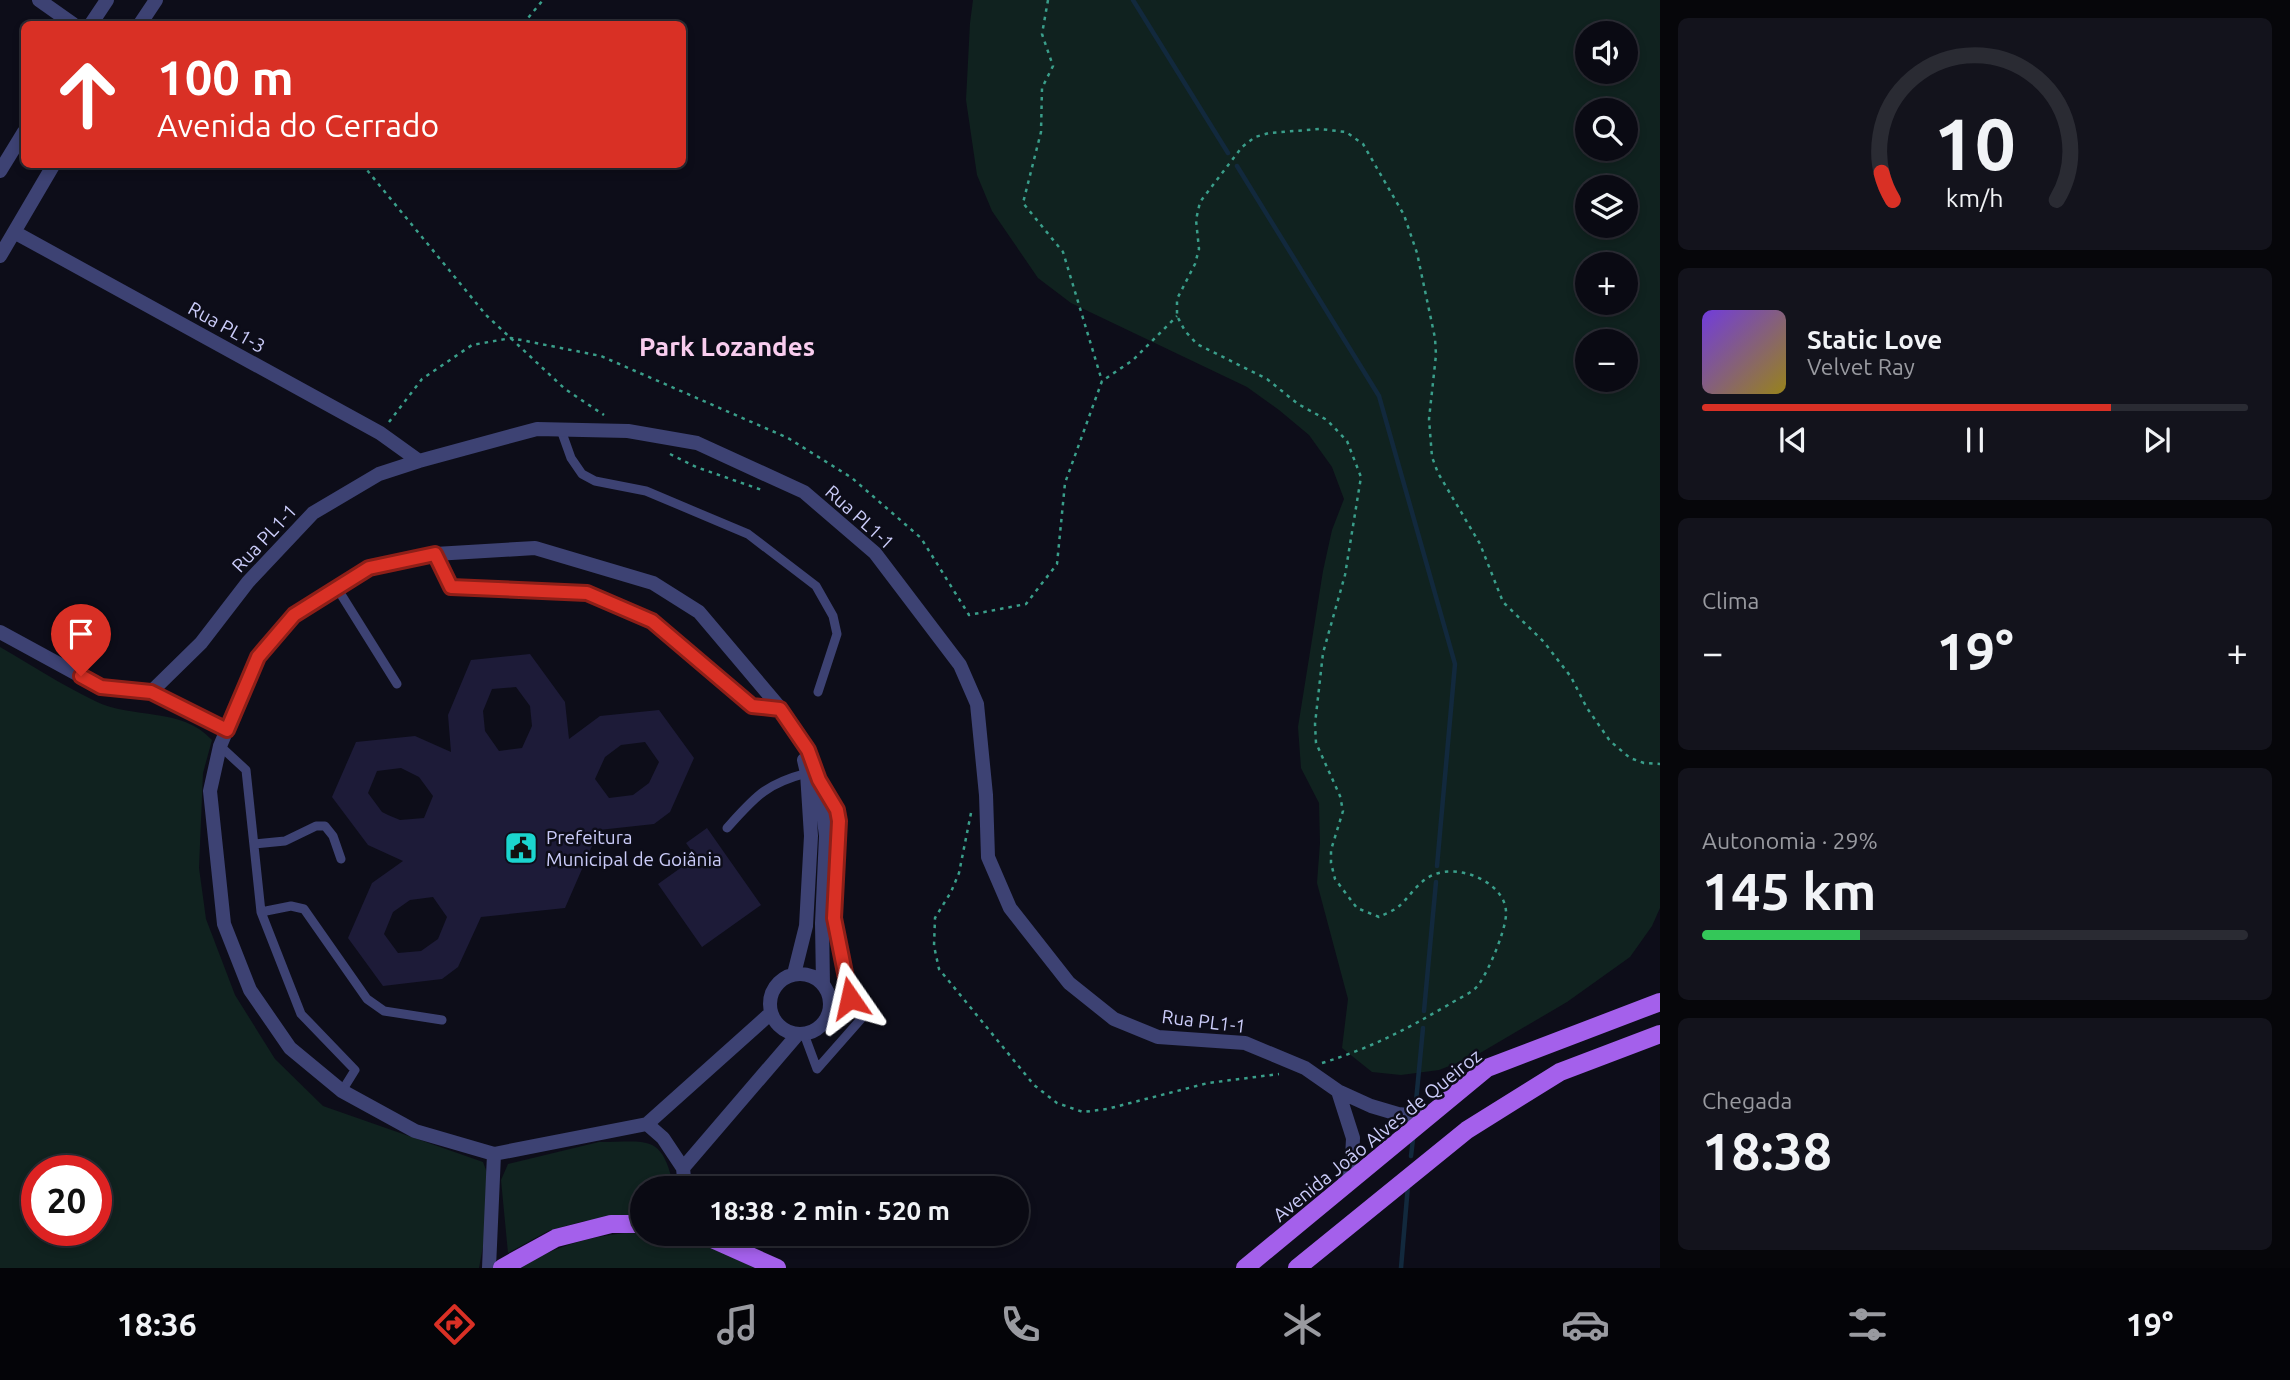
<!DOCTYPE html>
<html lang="pt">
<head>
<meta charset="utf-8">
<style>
  body { margin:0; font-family:Ubuntu,sans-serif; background:#13131c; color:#f1f3f6; height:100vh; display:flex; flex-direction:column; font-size:26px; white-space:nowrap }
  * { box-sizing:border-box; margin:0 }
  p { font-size:23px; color:#999aa0 }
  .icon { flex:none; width:38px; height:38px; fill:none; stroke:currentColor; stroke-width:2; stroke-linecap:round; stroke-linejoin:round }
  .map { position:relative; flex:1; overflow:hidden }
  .details { display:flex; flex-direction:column; gap:18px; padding:18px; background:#06060a; width:630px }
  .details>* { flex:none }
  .hud { position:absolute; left:21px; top:21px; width:665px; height:147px; border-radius:10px; box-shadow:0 4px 10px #0003,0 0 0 2px #2a2b33; background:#d93025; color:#fff; overflow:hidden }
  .fabs { position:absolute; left:1575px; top:21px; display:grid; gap:14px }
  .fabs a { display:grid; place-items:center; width:63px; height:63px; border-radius:50%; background:#0a0a13; box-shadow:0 4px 10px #0003,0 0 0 2px #2a2b33; font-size:35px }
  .speed { position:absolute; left:21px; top:1155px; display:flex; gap:14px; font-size:35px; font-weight:700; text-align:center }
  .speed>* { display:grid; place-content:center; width:91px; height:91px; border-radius:50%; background:#0a0a13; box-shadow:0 4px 10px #0003,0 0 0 2px #2a2b33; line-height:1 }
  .speed .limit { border:10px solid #d22; background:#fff; color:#111 }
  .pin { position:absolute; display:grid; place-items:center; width:60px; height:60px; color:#fff; margin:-72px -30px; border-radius:50% 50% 50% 0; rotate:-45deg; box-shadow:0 0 7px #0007 }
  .pin .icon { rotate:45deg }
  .me { position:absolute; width:77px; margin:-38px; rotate:349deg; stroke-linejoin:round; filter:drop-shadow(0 0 5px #0008) }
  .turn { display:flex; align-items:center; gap:24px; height:147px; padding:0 21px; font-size:32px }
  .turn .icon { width:91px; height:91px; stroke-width:2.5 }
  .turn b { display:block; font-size:49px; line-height:60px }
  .big { font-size:52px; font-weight:600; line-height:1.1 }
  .details .tile { flex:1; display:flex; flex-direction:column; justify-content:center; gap:10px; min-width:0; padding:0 24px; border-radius:10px; background:#13131c }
  .details .dial { align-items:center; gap:0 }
  .dial svg { height:182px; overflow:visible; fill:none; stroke:#2a2b33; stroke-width:7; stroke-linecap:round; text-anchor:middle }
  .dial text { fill:#f1f3f6; stroke:none }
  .song { display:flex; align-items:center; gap:21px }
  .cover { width:84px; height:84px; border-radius:10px; background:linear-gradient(135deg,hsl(260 70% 55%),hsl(50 70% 35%)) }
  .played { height:7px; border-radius:4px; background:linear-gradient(90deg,#d93025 75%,#2a2b33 75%) }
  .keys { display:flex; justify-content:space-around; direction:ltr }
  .heat { display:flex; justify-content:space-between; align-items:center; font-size:38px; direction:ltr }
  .charge { height:10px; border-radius:5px; background:linear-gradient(90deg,#34c759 29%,#2a2b33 0) }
  .trip { position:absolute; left:630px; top:1176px; width:399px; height:70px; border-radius:35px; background:#0a0a13; box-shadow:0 4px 10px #0003,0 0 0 2px #2a2b33; font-weight:600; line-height:70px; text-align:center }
  .tab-bar { display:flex; height:112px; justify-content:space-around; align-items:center; background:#040408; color:#999aa0 }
  .tab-bar .icon { width:49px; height:49px }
  .tab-bar .active { color:#d93025 }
  .tab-bar b { font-size:32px; color:#f1f3f6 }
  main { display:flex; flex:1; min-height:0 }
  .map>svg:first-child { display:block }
  .green { fill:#10221f; fill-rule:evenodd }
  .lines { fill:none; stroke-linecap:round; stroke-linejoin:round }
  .stream { stroke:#12293d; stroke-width:4.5 }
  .building { fill:#1d1b38; fill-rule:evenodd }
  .path { stroke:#3a9e8a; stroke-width:2.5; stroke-dasharray:3.5 5; stroke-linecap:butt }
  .service { stroke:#3d4273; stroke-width:9 }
  .minor { stroke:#3d4273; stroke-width:14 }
  .tertiary { stroke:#3d4273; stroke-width:14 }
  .primary { stroke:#a460eb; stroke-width:18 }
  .route-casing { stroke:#8d1f18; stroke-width:18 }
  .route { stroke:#d93025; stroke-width:12 }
  .labels { text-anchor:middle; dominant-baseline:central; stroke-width:5; stroke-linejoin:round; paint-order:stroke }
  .street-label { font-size:19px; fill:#cbccf9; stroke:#0d0d19 }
  .poi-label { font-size:19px; fill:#cbccf9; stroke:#0d0d19; text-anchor:start }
  .district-label { font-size:26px; font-weight:bold; fill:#f9cdef; stroke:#0d0d19 }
</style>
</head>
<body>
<main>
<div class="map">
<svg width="1660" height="1268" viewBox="0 0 1660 1268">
  <rect width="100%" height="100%" fill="#0d0d19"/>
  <path class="green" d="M973,0H1660V908L1652,926L1630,957L1567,1002L1475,1056L1439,1070L1401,1075L1372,1072L1342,1048L1348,999L1317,883L1320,843L1319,803L1301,768L1298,727L1323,571L1332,530L1344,499L1332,467L1309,435L1279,410L1247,387L1071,303L1038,278L992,211L977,175L966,100L970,23ZM1587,33H1626V72H1587ZM1587,110H1626V149H1587ZM1587,187H1626V226H1587ZM1587,264H1626V303H1587ZM1587,341H1626V380H1587Z
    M0,647C31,665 62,685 95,701C133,720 181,706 212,740L203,773L199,868L206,919L235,995L275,1059L323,1106L483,1162L489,1178L484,1241L479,1268H0ZM37,1171H96V1230H37Z
    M599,1142C649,1142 662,1133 674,1188H642V1218L584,1221L548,1231L508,1253L501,1180L508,1164Z
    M626,1233C673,1234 713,1244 754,1268H517C552,1248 586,1237 626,1233Z"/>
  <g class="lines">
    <path class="stream" d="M1133,0L1228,153
      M1237,166L1379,396L1455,664L1437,866
      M1424,1011L1436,882
      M1415,1112L1423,1028
      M1411,1156L1413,1139
      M1401,1268L1408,1185"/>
  </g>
  <path class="building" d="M530,654L565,702L569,739L600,716L659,710L694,758L670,812L654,824L599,830L565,908L481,917L458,967L442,979L383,986L348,938L372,883L403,861L368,845L332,797L356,742L415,736L451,752L448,715L471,660ZM516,687L530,706L532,726L522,748L499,751L485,731L483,711L492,689ZM645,742L659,762L649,783L633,795L609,798L595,779L605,757L621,745ZM401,768L419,777L433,796L424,818L400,820L388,815L382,812L368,793L377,771ZM433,897L447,917L438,939L421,951L398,953L384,934L393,912L410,900Z
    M707,828L761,905L702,947L658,884L696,857L686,843Z"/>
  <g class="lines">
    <path class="path" d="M1048,0L1042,34L1053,66L1042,88L1041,132L1023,203L1063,252L1102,381
      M523,24L543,0
      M362,164L486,315L565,389L604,415
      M389,422L422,379L472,345L511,338L601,356L788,438L852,478L921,538L969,615L1026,604L1057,564L1065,483L1102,381L1133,360L1177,316
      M670,454L696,467L762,490
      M971,813L959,873L951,892L935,918L934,946L939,969L1034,1085L1057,1103L1083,1112L1107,1109L1208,1083L1279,1074
      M1322,1063C1371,1048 1405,1030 1448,1005C1457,999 1473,993 1479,984C1489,970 1505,932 1506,915C1508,883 1459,863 1433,875C1418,881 1410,897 1398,907C1393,911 1385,914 1379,917L1357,908L1335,879L1331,863V850L1343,811L1340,796L1316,743L1315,724L1323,653L1345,575L1361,477L1347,441L1327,420L1298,404L1267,379L1197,344L1185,331L1177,316V299L1195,264L1199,249L1196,220L1200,202L1242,147L1255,137L1269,133L1320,129L1346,132L1363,144L1404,215L1417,253L1435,338L1436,355L1429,419L1432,457L1438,473L1480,544L1503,602L1544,642L1571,677L1587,708L1610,741L1630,758L1644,763L1660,764"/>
    <path class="service" d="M561,430L571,458L582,474L595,481L646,491L748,534L816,586L833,616L837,634L818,692
      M435,554L451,587L587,593L652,621L752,706L781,709
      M337,588L397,684
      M220,746L246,770L261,912L301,1014L355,1070L342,1091
      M727,828C755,797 765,784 807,773L811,775
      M254,844L285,841L316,826H325L333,836L341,859
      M261,912L291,906L304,909L367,999L384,1011L442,1020
      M804,1034L817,1069L861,1019L850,998L834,918L839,821L837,810L821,784"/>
    <path class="minor" d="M39,0L73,24
      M770 1004a30 30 0 1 1 60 0a30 30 0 1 1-60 0Z
      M794,974L806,926L811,836L807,773L804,760
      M647,1124L771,1013
      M683,1168L663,1138L647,1124L494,1154L415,1131L342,1091L290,1048L250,990L224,924L210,791L220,746L258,657L294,615L369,568L435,554L535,548L653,583L699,612L781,709L808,750L819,780L826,836L822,923L823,984
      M685,1188L683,1168L798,1034
      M489,1268L494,1154"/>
    <path class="tertiary" d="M91,24L107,0
      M140,24L156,0
      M0,171L24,132
      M14,232L380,433L419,461
      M0,256L54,164
      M0,632L101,687L151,692L227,730
      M151,692L201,643L248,582L313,513L379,474L419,461L537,429L628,431L697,443L804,492L875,553L960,665L977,704L986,795L988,857L1010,908L1069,983L1114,1019L1158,1037L1245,1043L1305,1068L1338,1091L1371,1106L1398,1114L1427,1117
      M1338,1091L1353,1138L1352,1159L1343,1187"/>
    <path class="primary" d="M701,1234L777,1268
      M502,1268L556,1238L611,1224H642
      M1245,1268L1487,1068L1660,1002
      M1297,1268L1467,1130L1560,1072L1660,1034"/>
  </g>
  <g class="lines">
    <defs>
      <path id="route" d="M81,676L101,687L151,692L227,730L258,657L294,615L369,568L435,554L451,587L587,593L652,621L752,706L780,709L808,750L819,780L837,810L839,821L834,918L850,998"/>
    </defs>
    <use href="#route" class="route-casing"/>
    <use href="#route" class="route"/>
  </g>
  <defs>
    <symbol id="civic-square" viewBox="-11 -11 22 22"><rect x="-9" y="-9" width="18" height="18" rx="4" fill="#1bd5cf" stroke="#0d0d19"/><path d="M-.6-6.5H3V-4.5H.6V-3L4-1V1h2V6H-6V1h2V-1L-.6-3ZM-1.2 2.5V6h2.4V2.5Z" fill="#111"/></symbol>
  </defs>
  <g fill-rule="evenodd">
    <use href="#civic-square" x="502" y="829" width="38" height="38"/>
  </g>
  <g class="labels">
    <g class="street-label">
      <text transform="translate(227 327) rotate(29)">Rua PL1-3</text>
      <text transform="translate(860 517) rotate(42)">Rua PL1-1</text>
      <text transform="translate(264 538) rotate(-47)">Rua PL1-1</text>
      <text transform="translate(1204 1021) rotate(7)">Rua PL1-1</text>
      <text transform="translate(1377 1135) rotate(-39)">Avenida João Alves de Queiroz</text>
    </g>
    <g class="poi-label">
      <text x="546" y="837">Prefeitura<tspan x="546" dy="22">Municipal de Goiânia</tspan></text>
    </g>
    <g class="district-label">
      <text x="727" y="346">Park Lozandes</text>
    </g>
  </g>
</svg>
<div class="fabs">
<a><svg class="icon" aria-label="sound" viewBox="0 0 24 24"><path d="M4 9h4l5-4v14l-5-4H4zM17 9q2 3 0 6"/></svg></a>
<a><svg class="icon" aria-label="search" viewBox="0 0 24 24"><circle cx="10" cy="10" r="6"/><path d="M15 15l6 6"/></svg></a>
<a><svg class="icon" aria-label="layers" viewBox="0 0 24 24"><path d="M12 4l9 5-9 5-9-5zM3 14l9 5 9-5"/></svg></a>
<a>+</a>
<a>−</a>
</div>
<div class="speed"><div class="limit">20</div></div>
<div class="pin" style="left:81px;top:676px;background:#d93025"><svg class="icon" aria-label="arrive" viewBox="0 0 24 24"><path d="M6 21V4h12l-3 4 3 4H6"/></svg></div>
<svg class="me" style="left:850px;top:998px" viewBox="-20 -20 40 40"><path d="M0-17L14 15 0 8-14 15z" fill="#d93025" stroke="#fff" stroke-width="4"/></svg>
<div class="trip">18:38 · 2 min · 520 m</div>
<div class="hud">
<div class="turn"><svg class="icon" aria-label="ahead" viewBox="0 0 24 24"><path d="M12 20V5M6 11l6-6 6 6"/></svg><div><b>100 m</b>Avenida do Cerrado</div></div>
</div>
</div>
<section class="details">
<div class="tile dial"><svg viewBox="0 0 100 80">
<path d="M14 69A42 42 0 1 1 86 69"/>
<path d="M14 69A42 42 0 0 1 9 57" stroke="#d93025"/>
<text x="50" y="56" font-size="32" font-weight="700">10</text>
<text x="50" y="72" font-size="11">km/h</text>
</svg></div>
<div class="tile">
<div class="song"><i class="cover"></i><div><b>Static Love</b><p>Velvet Ray</p></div></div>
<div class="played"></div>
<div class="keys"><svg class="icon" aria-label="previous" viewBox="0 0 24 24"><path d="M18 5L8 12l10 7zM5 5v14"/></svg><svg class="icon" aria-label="pause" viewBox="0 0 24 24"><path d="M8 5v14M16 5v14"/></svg><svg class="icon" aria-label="next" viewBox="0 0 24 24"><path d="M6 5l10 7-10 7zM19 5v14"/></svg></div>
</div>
<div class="tile"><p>Clima</p>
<div class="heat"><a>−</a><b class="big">19°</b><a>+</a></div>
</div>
<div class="tile"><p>Autonomia · 29%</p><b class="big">145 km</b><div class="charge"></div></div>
<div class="tile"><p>Chegada</p><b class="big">18:38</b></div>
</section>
</main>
<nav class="tab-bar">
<b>18:36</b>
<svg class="icon active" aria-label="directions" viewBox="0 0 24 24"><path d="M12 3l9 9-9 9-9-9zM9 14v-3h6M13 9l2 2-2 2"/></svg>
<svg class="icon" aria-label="music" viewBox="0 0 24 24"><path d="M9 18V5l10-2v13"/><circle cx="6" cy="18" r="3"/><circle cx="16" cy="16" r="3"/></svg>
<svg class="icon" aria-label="phone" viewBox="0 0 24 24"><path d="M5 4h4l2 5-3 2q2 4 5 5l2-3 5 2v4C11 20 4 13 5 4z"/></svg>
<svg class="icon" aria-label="climate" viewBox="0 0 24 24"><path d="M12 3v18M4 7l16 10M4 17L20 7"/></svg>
<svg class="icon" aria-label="car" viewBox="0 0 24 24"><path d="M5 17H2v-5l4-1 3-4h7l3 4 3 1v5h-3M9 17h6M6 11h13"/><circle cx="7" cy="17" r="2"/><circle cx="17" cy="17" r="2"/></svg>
<svg class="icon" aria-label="filters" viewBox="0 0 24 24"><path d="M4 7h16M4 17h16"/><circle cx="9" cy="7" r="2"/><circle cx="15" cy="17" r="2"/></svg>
<b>19°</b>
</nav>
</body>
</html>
